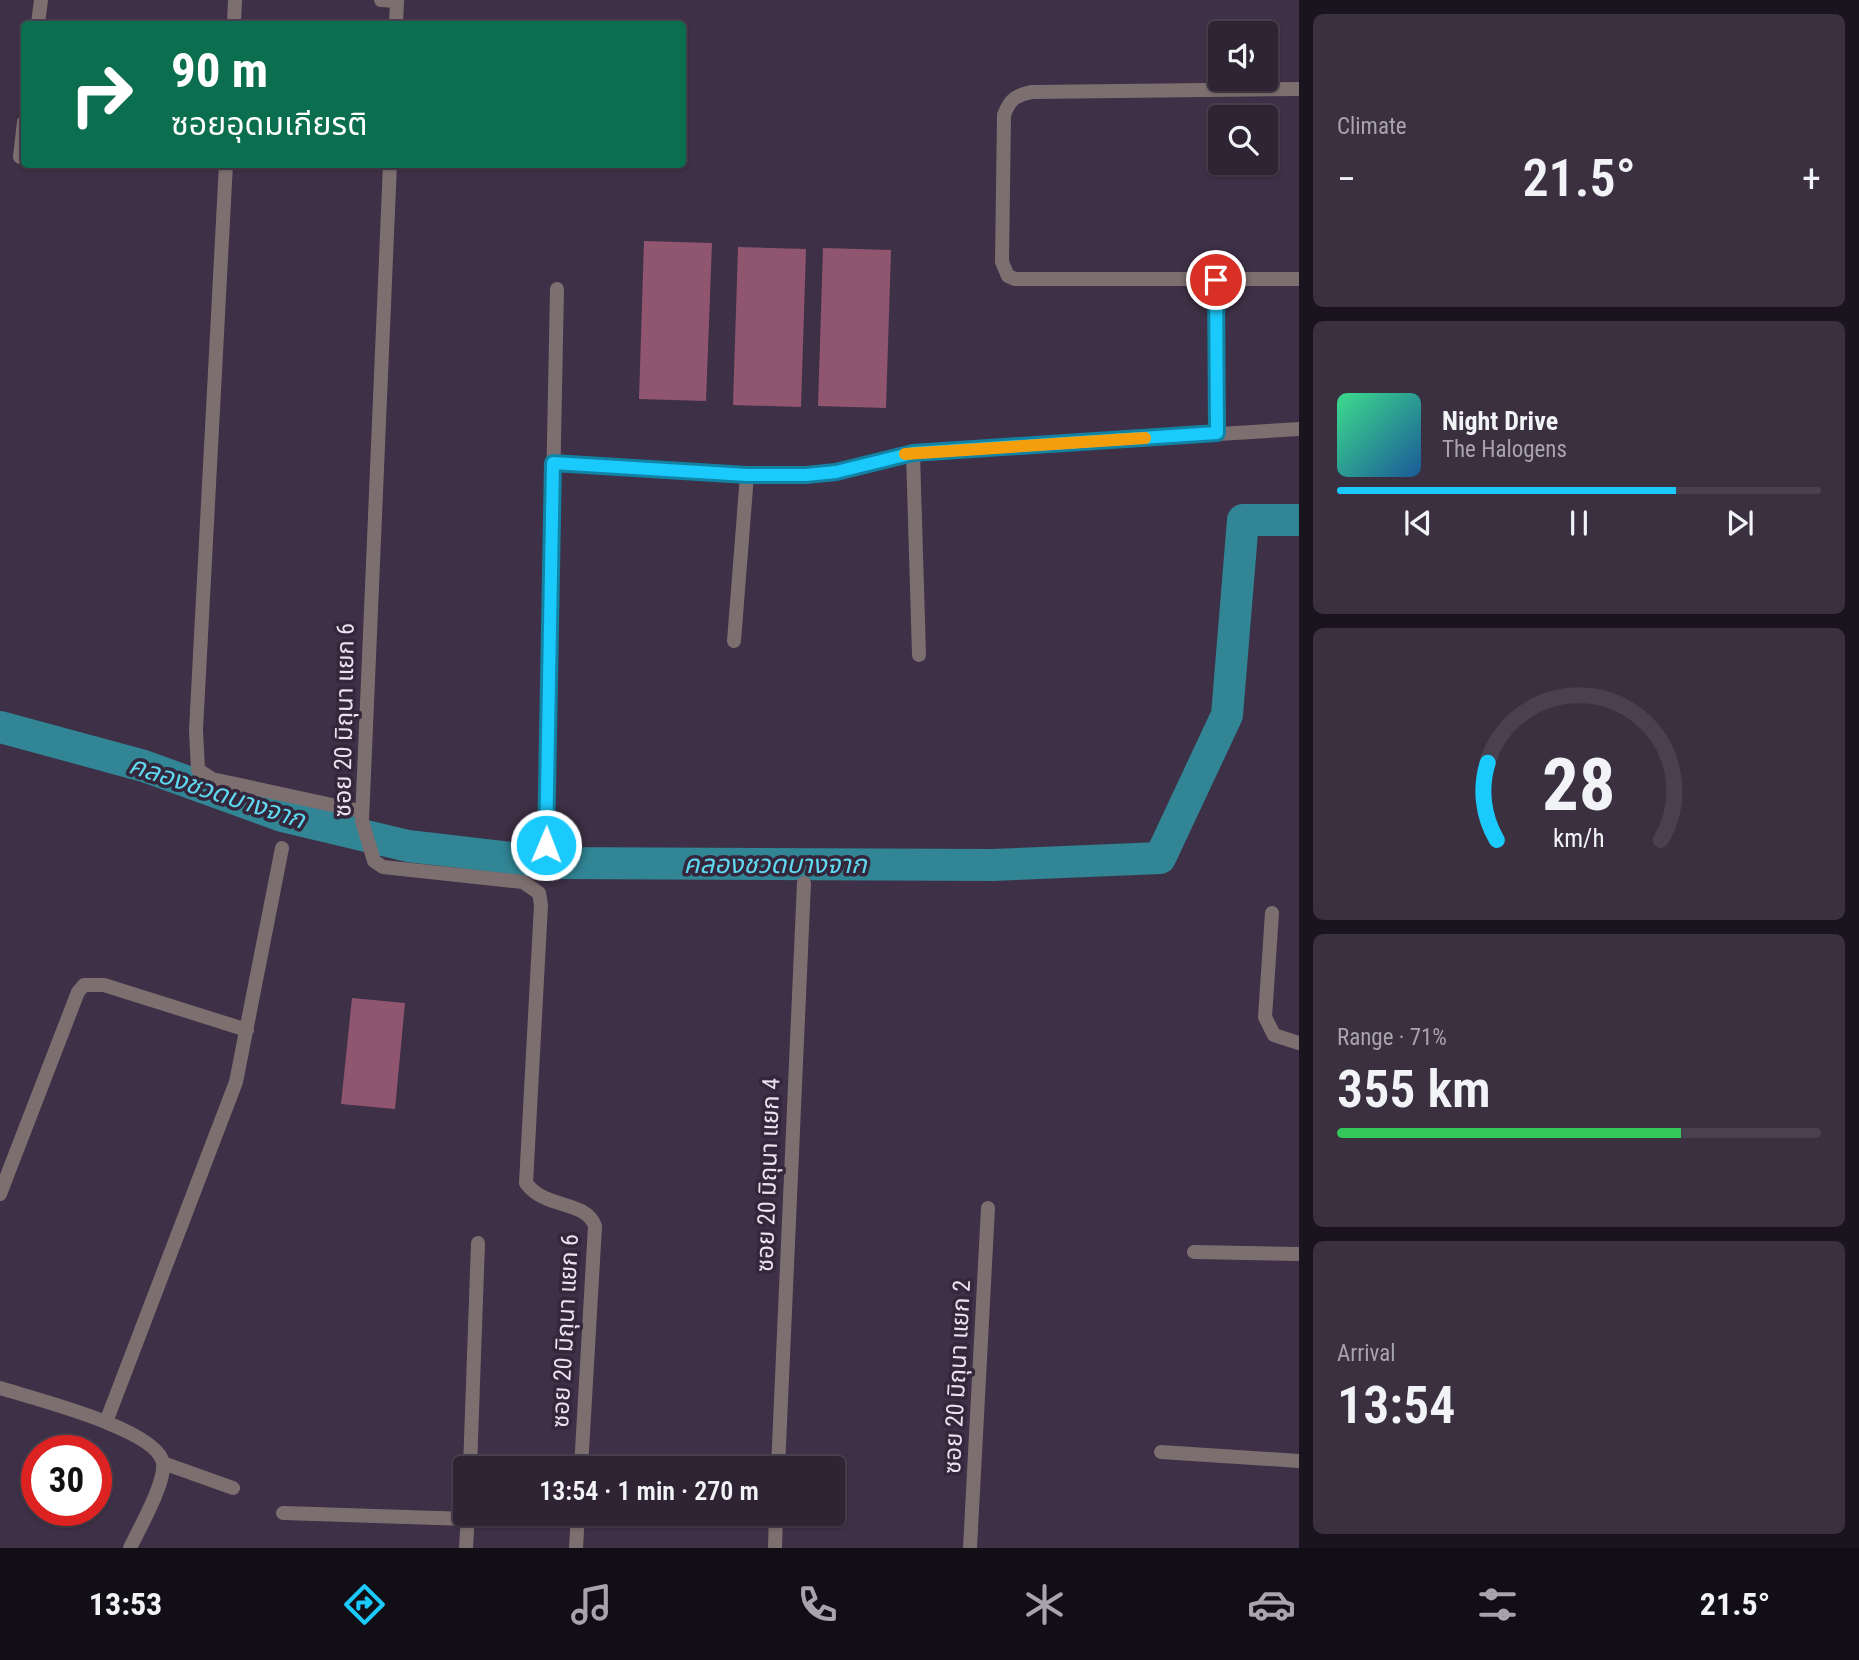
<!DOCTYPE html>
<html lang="en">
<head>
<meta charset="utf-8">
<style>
  body { margin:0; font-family:"Roboto Condensed","Noto Sans Thai",sans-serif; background:#3a3040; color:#f1f3f6; height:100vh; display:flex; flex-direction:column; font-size:26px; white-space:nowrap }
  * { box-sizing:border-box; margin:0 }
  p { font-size:23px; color:#a7a4ac }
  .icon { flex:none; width:38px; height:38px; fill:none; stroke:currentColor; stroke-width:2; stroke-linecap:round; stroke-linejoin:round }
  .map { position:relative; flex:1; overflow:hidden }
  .sheet { display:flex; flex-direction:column; gap:14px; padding:14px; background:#19141d; width:560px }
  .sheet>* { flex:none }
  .top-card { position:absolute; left:21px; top:21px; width:665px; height:147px; border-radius:7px; box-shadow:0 2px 5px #0004,0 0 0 2px #49414f; background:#0b6e4f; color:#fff; overflow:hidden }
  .tools { position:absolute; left:1208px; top:21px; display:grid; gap:14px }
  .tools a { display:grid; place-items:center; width:70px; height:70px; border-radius:7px; background:#2e2434; box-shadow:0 2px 5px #0004,0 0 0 2px #49414f; font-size:35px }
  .speed { position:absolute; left:21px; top:1435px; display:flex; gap:14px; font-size:35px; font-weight:700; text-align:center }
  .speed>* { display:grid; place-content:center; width:91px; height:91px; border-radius:50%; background:#2e2434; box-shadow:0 2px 5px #0004,0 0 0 2px #49414f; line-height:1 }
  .speed .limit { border:10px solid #d22; background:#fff; color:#111 }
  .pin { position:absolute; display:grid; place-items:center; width:60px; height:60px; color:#fff; margin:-30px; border:4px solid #fff; border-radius:50%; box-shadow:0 2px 7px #0007 }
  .me { position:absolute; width:77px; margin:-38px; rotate:1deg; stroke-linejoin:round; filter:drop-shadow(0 0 5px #0008) }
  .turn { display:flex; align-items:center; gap:24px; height:147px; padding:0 35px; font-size:32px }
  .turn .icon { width:91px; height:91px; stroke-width:2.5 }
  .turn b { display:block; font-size:49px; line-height:60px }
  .big { font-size:52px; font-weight:600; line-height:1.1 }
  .sheet .tile { flex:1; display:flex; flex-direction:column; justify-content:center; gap:10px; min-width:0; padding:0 24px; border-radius:10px; background:#3a3040 }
  .sheet .dial { align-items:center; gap:0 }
  .dial svg { height:182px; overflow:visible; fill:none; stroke:#49414f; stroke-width:7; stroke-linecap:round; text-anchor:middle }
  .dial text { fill:#f1f3f6; stroke:none }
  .song { display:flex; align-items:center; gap:21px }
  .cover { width:84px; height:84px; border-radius:10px; background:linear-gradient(135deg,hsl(150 70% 55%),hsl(210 70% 35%)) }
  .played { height:7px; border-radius:4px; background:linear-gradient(90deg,#1bcafc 70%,#49414f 70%) }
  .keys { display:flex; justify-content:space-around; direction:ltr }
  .heat { display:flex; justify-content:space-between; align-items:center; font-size:38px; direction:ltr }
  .charge { height:10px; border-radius:5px; background:linear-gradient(90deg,#34c759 71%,#49414f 0) }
  .trip { position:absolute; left:453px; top:1456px; width:392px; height:70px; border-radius:7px; background:#2e2434; box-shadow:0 2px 5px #0004,0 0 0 2px #49414f; font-weight:600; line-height:70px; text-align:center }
  .tabs { display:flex; height:112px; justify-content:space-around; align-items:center; background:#120e15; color:#a7a4ac }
  .tabs .icon { width:49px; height:49px }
  .tabs .current { color:#1bcafc }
  .tabs b { font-size:32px; color:#f1f3f6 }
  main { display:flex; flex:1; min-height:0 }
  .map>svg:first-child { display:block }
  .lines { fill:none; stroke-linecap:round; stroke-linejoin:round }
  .canal { stroke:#318595; stroke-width:32 }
  .building { fill:#905670 }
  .lane { stroke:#7d6f6f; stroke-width:14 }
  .street { stroke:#7d6f6f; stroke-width:14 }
  .route-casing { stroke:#1283a4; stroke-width:18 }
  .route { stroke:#1bcafc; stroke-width:12 }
  .slow { stroke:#f59e0b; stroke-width:12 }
  .labels { text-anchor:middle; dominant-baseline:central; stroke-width:7; stroke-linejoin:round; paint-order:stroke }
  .street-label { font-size:24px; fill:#eae2ef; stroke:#34263b }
  .water-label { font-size:26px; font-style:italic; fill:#5fd9f0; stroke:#34263b }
</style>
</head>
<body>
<main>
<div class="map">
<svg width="1299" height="1548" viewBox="0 0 1299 1548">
  <rect width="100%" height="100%" fill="#3e3046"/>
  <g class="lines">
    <path class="canal" d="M0,727L144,766L282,816L408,846L555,863L992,865L1160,858L1227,715L1243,520H1299"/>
  </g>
  <path class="building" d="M644,241L712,243L706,401L639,399Z
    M738,247L806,249L801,407L733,405Z
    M823,248L891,250L886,408L818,406Z
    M352,998L405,1003L395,1109L341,1104Z"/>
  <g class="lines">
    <path class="lane" d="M38,24L41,0
      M20,157L24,122"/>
    <path class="street" d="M381,0L397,1L396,24
      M234,24L235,0
      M1299,89L1032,92C1016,95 1010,99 1004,115L1002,262L1008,276L1015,279H1299
      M226,164L196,730L198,770L212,779L360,811
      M390,164L362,821L374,861L383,867L523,882L539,893L541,905L526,1183C544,1209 586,1200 595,1226L581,1468
      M1216,280L1217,433
      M913,453L919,655
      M553,463L747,475H806L836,472L913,453L1299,429
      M734,641L747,475
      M546,845L557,289
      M1272,913L1265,1017L1274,1035L1299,1043
      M0,1194L78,992L84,985H104L247,1030
      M1194,1252L1299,1254
      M0,1388C31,1398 158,1429 163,1463C166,1482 139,1529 130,1548
      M106,1422L236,1082L282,848
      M1161,1452L1299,1461
      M163,1463L233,1488
      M470,1468L478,1243
      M778,1468L804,883
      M283,1513L468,1519
      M466,1548L468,1514
      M576,1548L578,1514
      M775,1548L776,1514
      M970,1548L988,1208"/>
  </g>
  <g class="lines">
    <defs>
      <path id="route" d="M546,845L553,463L747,475H806L836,472L913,453L1217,433L1216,280"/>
    </defs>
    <use href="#route" class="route-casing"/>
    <use href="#route" class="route"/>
    <path class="slow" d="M905,454L1145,438"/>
  </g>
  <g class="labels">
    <g class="street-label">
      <text transform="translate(344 720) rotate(-89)">ซอย 20 มิถุนา แยก 6</text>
      <text transform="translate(768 1175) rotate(-88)">ซอย 20 มิถุนา แยก 4</text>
      <text transform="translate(565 1331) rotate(-87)">ซอย 20 มิถุนา แยก 6</text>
      <text transform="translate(957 1377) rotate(-87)">ซอย 20 มิถุนา แยก 2</text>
    </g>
    <g class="water-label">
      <text transform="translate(217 792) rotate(18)">คลองชวดบางจาก</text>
      <text x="775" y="864">คลองชวดบางจาก</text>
    </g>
  </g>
</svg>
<div class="tools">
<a><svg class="icon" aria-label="sound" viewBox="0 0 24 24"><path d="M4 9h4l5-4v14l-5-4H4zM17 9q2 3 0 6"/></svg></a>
<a><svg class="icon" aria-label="search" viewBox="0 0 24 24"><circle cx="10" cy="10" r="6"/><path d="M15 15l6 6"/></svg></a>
</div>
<div class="speed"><div class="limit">30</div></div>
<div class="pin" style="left:1216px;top:280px;background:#d93025"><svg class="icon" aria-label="arrive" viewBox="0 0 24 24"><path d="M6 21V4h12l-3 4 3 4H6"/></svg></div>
<svg class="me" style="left:546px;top:845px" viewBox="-20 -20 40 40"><circle r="17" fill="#1bcafc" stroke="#fff" stroke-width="3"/><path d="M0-11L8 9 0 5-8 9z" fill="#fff"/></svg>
<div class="trip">13:54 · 1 min · 270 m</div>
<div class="top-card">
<div class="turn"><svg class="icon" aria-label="right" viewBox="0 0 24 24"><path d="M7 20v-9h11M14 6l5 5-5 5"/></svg><div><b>90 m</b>ซอยอุดมเกียรติ</div></div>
</div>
</div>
<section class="sheet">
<div class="tile"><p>Climate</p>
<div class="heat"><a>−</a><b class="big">21.5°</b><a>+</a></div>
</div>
<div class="tile">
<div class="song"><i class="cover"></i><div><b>Night Drive</b><p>The Halogens</p></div></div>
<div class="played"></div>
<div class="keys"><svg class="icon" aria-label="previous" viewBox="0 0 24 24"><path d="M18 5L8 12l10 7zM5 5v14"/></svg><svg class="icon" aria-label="pause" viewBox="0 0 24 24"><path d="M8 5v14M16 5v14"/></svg><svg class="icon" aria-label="next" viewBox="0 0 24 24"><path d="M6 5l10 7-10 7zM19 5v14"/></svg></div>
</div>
<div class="tile dial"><svg viewBox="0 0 100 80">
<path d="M14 69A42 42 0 1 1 86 69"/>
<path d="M14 69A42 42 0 0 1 10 35" stroke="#1bcafc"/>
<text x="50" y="56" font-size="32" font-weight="700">28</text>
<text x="50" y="72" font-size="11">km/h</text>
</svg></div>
<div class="tile"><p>Range · 71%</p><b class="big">355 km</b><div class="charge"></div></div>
<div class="tile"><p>Arrival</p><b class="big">13:54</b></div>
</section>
</main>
<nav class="tabs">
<b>13:53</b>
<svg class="icon current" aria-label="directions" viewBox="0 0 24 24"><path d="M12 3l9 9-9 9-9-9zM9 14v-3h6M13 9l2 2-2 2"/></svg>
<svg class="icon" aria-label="music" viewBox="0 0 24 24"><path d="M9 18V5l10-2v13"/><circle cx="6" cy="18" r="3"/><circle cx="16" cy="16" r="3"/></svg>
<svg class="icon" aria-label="phone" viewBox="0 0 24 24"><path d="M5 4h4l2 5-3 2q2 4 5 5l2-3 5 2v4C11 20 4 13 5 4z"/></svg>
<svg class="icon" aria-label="climate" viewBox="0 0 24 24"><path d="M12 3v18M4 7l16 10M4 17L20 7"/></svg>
<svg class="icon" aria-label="car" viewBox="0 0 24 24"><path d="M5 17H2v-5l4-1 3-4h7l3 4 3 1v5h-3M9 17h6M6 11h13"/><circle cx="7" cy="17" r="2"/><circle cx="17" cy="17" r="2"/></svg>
<svg class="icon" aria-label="filters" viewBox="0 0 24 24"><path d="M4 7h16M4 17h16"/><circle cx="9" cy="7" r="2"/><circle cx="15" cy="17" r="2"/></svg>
<b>21.5°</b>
</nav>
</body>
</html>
